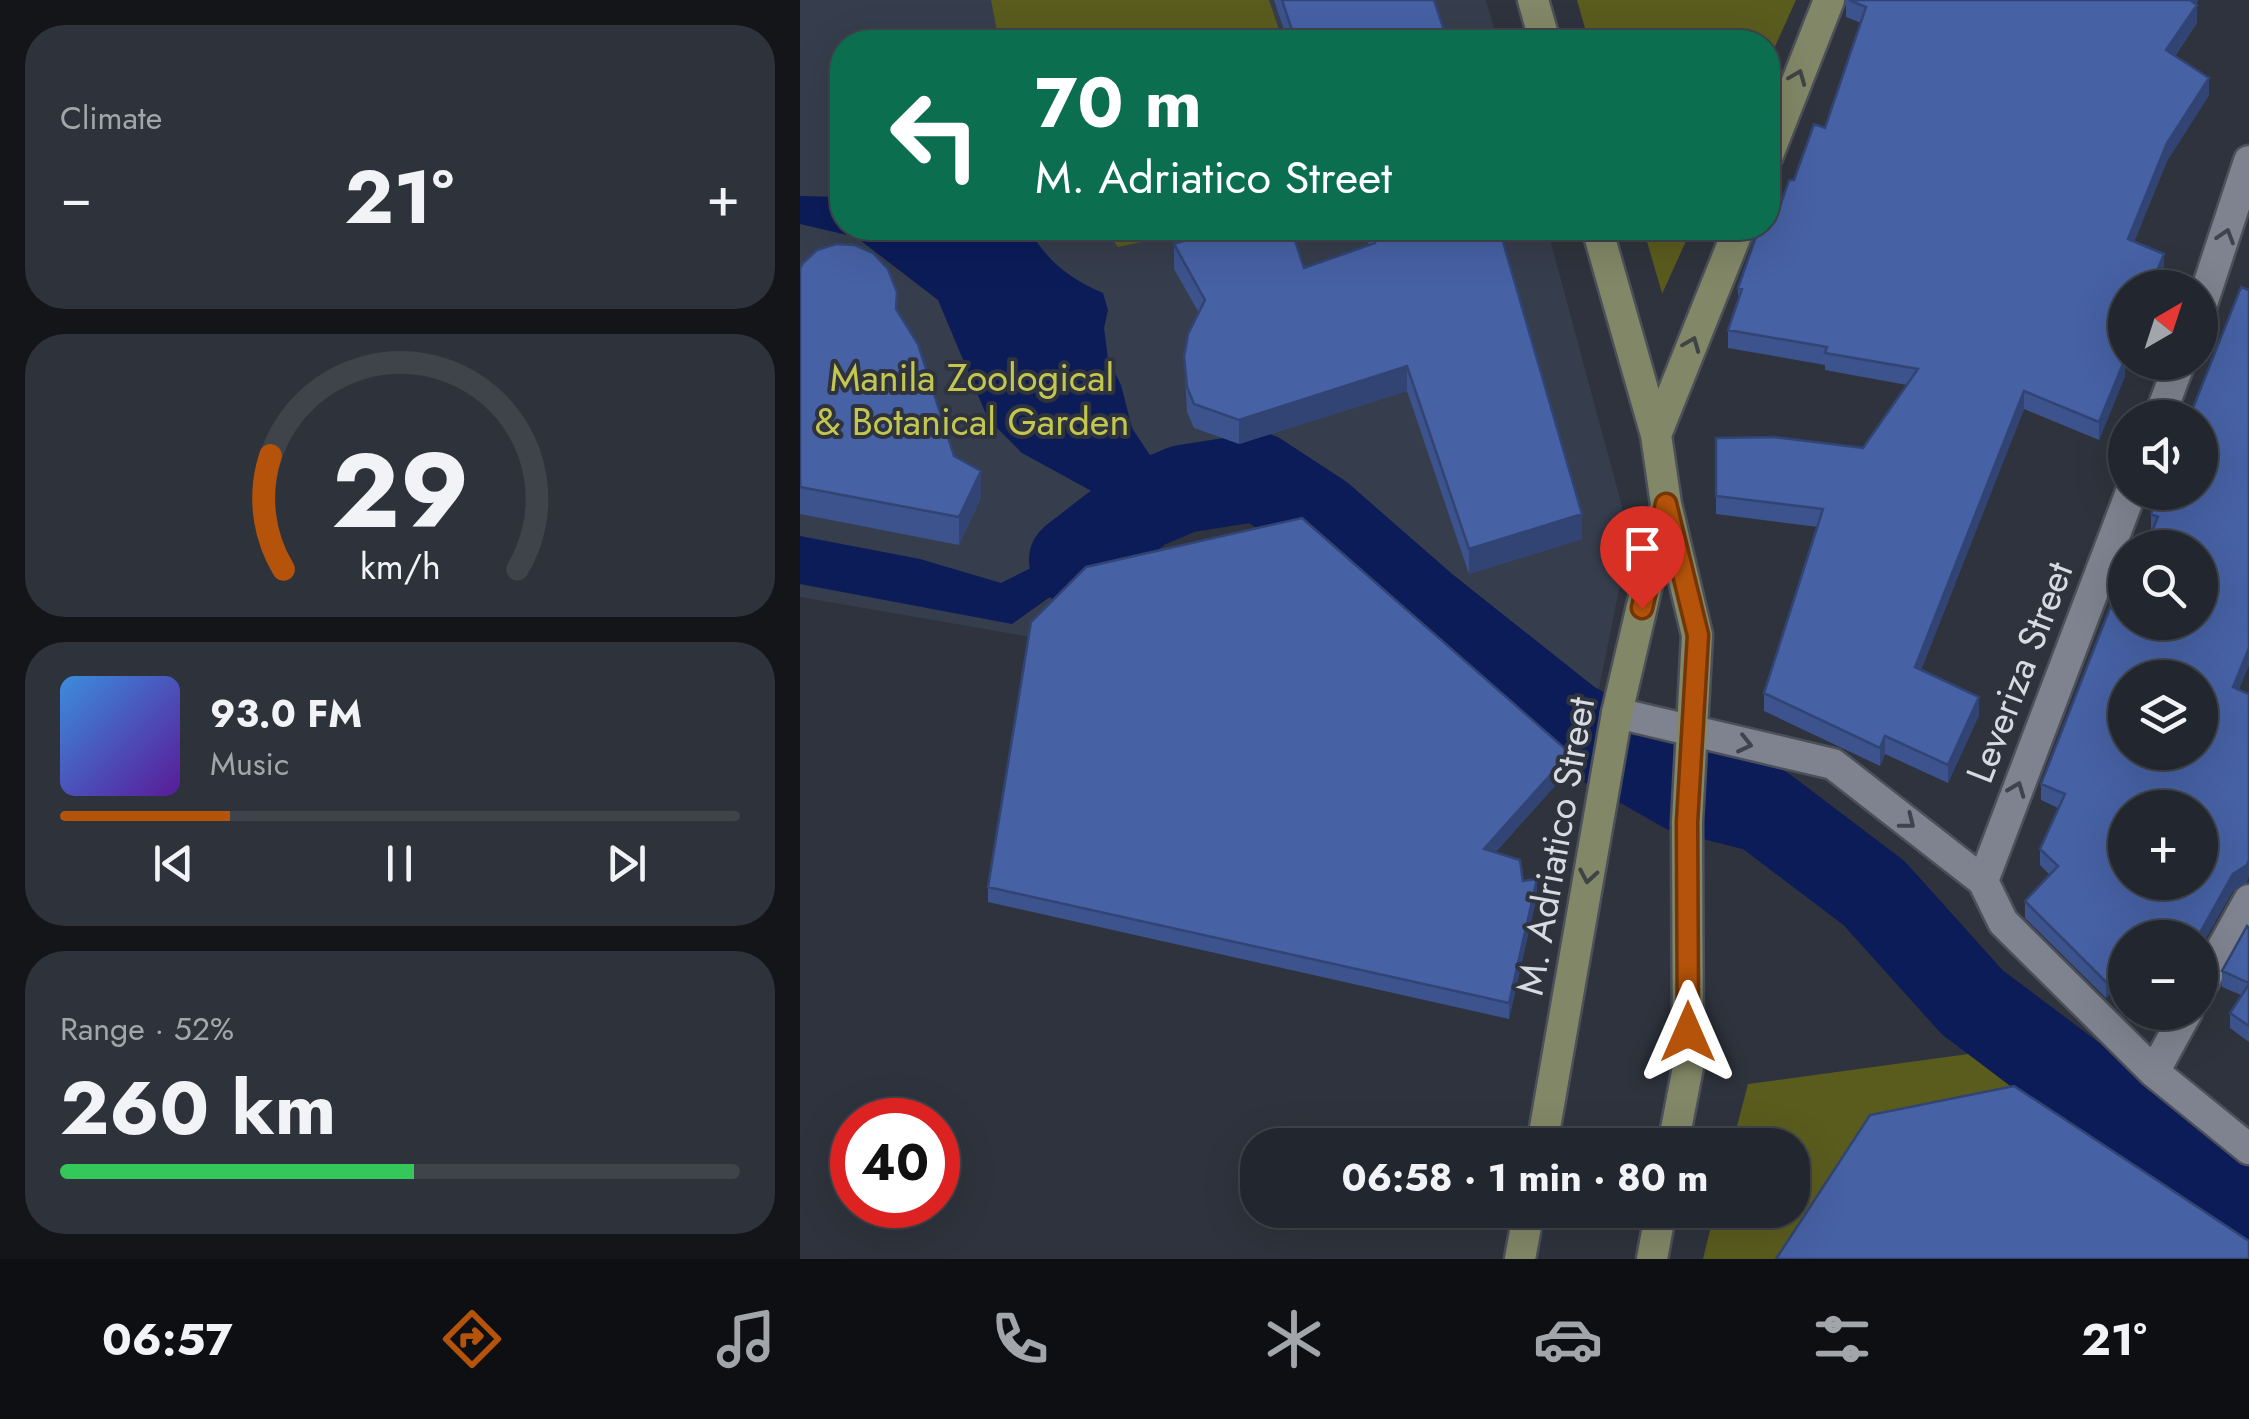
<!DOCTYPE html>
<html lang="en">
<head>
<meta charset="utf-8">
<style>
  body { margin:0; font-family:Jost,sans-serif; background:#2e323a; color:#f1f3f6; height:100vh; display:flex; flex-direction:column; font-size:38px; white-space:nowrap }
  * { box-sizing:border-box; margin:0 }
  p { font-size:32px; color:#a2a5aa }
  .icon { flex:none; width:55px; height:55px; fill:none; stroke:currentColor; stroke-width:2; stroke-linecap:round; stroke-linejoin:round }
  .map { position:relative; flex:1; overflow:hidden }
  .drawer { display:flex; flex-direction:column; gap:25px; padding:25px; background:#131519; width:800px }
  .drawer>* { flex:none }
  .banner { position:absolute; left:30px; top:30px; width:950px; height:210px; border-radius:40px; box-shadow:0 10px 40px #0002,0 0 0 2px #3f434a; background:#0b6e4f; color:#fff; overflow:hidden }
  .needle { width:65px; rotate:39deg }
  .fabs { position:absolute; left:1308px; top:270px; display:grid; gap:20px }
  .fabs a { display:grid; place-items:center; width:110px; height:110px; border-radius:50%; background:#22262e; box-shadow:0 10px 40px #0002,0 0 0 2px #3f434a; font-size:50px }
  .speed { position:absolute; left:30px; top:1098px; display:flex; gap:20px; font-size:50px; font-weight:700; text-align:center }
  .speed>* { display:grid; place-content:center; width:130px; height:130px; border-radius:50%; background:#22262e; box-shadow:0 10px 40px #0002,0 0 0 2px #3f434a; line-height:1 }
  .speed .limit { border:15px solid #d22; background:#fff; color:#111 }
  .pin { position:absolute; display:grid; place-items:center; width:85px; height:85px; color:#fff; margin:-102px -42px; border-radius:50% 50% 50% 0; rotate:-45deg; box-shadow:0 0 10px #0007 }
  .pin .icon { rotate:45deg }
  .me { position:absolute; width:110px; margin:-55px; rotate:0deg; stroke-linejoin:round; filter:drop-shadow(0 0 8px #0008) }
  .turn { display:flex; align-items:center; gap:35px; height:210px; padding:0 40px; font-size:45px }
  .turn .icon { width:130px; height:130px; stroke-width:2.5 }
  .turn b { display:block; font-size:70px; line-height:85px }
  .big { font-size:75px; font-weight:700; line-height:1.1 }
  .drawer .card { flex:1; display:flex; flex-direction:column; justify-content:center; gap:15px; min-width:0; padding:0 35px; border-radius:40px; background:#2e323a }
  .drawer .dial { align-items:center; gap:0 }
  .dial svg { height:260px; overflow:visible; fill:none; stroke:#3f434a; stroke-width:7; stroke-linecap:round; text-anchor:middle }
  .dial text { fill:#f1f3f6; stroke:none }
  .song { display:flex; align-items:center; gap:30px }
  .cover { width:120px; height:120px; border-radius:15px; background:linear-gradient(135deg,hsl(210 70% 55%),hsl(270 70% 35%)) }
  .played { height:10px; border-radius:5px; background:linear-gradient(90deg,#b45309 25%,#3f434a 25%) }
  .keys { display:flex; justify-content:space-around; direction:ltr }
  .heat { display:flex; justify-content:space-between; align-items:center; font-size:55px; direction:ltr }
  .charge { height:15px; border-radius:8px; background:linear-gradient(90deg,#34c759 52%,#3f434a 0) }
  .trip { position:absolute; left:440px; top:1128px; width:570px; height:100px; border-radius:40px; background:#22262e; box-shadow:0 10px 40px #0002,0 0 0 2px #3f434a; font-weight:700; line-height:100px; text-align:center }
  .menu { display:flex; height:160px; justify-content:space-around; align-items:center; background:#0e0f12; color:#a2a5aa }
  .menu .icon { width:70px; height:70px }
  .menu .current { color:#b45309 }
  .menu b { font-size:45px; color:#f1f3f6 }
  main { display:flex; flex:1; min-height:0 }
  .map>svg:first-child { display:block }
  .built { fill:#363d4c }
  .green { fill:#5a5c1e }
  .water { fill:#0b1c59 }
  .lines { fill:none; stroke-linecap:round; stroke-linejoin:round }
  .river { stroke:#0b1c59; stroke-width:88 }
  .street-casing { stroke:#4c5059; stroke-width:35 }
  .secondary-casing { stroke:#4c5059; stroke-width:35 }
  .street { stroke:#7e838f; stroke-width:30 }
  .secondary { stroke:#828767; stroke-width:30 }
  .wall { fill:#3c538d }
  .shaded-wall { fill:#314473 }
  .building { fill:#4661a4; stroke:#314473; stroke-width:2.5; fill-rule:evenodd }
  .oneway { stroke:#3f4445 }
  .oneway2 { stroke:#3e434d }
  .route-casing { stroke:#753606; stroke-width:25 }
  .route { stroke:#b45309; stroke-width:18 }
  .labels { text-anchor:middle; dominant-baseline:central; stroke-width:8; stroke-linejoin:round; paint-order:stroke }
  .park-label { font-size:38px; fill:#c3c74f; stroke:#2e333d }
  .street-label { font-size:38px; fill:#d7dae1; stroke:#2e333d }
</style>
</head>
<body>
<main>
<section class="drawer">
<div class="card"><p>Climate</p>
<div class="heat"><a>−</a><b class="big">21°</b><a>+</a></div>
</div>
<div class="card dial"><svg viewBox="0 0 100 80">
<path d="M14 69A42 42 0 1 1 86 69"/>
<path d="M14 69A42 42 0 0 1 10 34" stroke="#b45309"/>
<text x="50" y="56" font-size="32" font-weight="700">29</text>
<text x="50" y="72" font-size="11">km/h</text>
</svg></div>
<div class="card">
<div class="song"><i class="cover"></i><div><b>93.0 FM</b><p>Music</p></div></div>
<div class="played"></div>
<div class="keys"><svg class="icon" aria-label="previous" viewBox="0 0 24 24"><path d="M18 5L8 12l10 7zM5 5v14"/></svg><svg class="icon" aria-label="pause" viewBox="0 0 24 24"><path d="M8 5v14M16 5v14"/></svg><svg class="icon" aria-label="next" viewBox="0 0 24 24"><path d="M6 5l10 7-10 7zM19 5v14"/></svg></div>
</div>
<div class="card"><p>Range · 52%</p><b class="big">260 km</b><div class="charge"></div></div>
</section>
<div class="map">
<svg width="1449" height="1259" viewBox="0 0 1449 1259">
  <rect width="100%" height="100%" fill="#2e333d"/>
  <path class="built" d="M0,0H686L698,42H42V228H747L830,536L794,713L595,537L460,459L357,471L309,500L328,541L231,637L0,597Z"/>
  <path class="green" d="M191,0H469L483,42H199Z
    M777,0H996L968,62V42H789Z
    M304,228H406L318,247Z
    M843,228H892L862,294V293Z
    M1183,1052L1449,1251V1259H903L915,1210H992V1145H932L948,1084Z"/>
  <path class="water" d="M0,196L42,197V228H228C247,261 268,278 303,293L308,310L304,328L308,359L321,385L332,428L388,513L328,541L212,624L0,584V536L120,559L201,583L247,560L308,500L222,453L188,419L138,300L56,237L0,224Z"/>
  <g class="lines">
    <path class="river" d="M273,560L343,506L383,489L459,477L520,517L623,607L769,723L885,789L963,809L1074,893L1172,1002L1449,1211"/>
    <defs>
      <path id="street" d="M1400,310L1449,161
        M1359,418L1380,362
        M817,713L1033,764L1183,881L1203,922L1354,1072L1449,1149
        M1183,881L1331,492
        M1400,988L1449,900
        M1354,1072L1387,1012"/>
      <path id="secondary" d="M733,0L745,42
        M968,155L1029,0
        M797,228L856,435L866,504L897,635L887,822L888,1067L873,1145
        M856,435L939,228
        M742,1145L817,713L864,512
        M720,1259L729,1210
        M852,1259L861,1210"/>
    </defs>
    <use href="#street" class="street-casing"/>
    <use href="#secondary" class="secondary-casing"/>
    <use href="#street" class="street"/>
    <use href="#secondary" class="secondary"/>
  </g>
  <path class="wall" d="M474,0H634L648,42H488Z
    M1046,0H1398L1396,4L1397,23L1375,56L1409,95L1367,161L1334,242L1364,272L1358,288H1325V376L1299,440L1224,409L1121,670L1179,715L1148,783L1085,754L1080,766L964,711V693L1018,527L916,514V438L1063,448L1107,385L1025,370V365L928,348V330L938,298V288L1025,128L1061,23L1046,17Z
    M563,228H699L782,539L669,574L607,391L439,444L394,428L387,412L384,357L399,313L374,269V244L504,268L569,245Z
    M0,268L97,310L154,456L181,498L159,545L0,514Z
    M1449,290V665L1439,689L1447,882L1433,891L1400,938H1325V977L1306,998L1225,918V901L1250,875L1240,865V849L1258,808L1241,800V784L1352,531L1351,530V514Z
    M770,769L695,853L737,895L709,1019L188,902V887Z
    M1449,928V1042L1430,1028V1013L1441,995L1422,987V971Z"/>
  <path class="shaded-wall" d="M1390,0H1398L1395,8L1397,5V23L1366,68V50Z
    M1409,78V95L1367,161L1328,257V239L1367,143Z
    M1364,254V272L1358,288H1350Z
    M1325,348V376L1299,440V422Z
    M607,366V391L439,444V420Z
    M1224,391V409L1115,685V667Z
    M181,471V498L159,545V517Z
    M782,514V539L669,574V549Z
    M1449,648V665L1433,704V687Z
    M1179,697V715L1148,783V765Z
    M1085,736V754L1080,766V748Z
    M770,753V769L684,865V849Z
    M1449,860V876L1447,882L1433,891L1400,949V938H1397L1433,874Z
    M737,879V895L709,1019V1003Z
    M1325,961V977L1306,998V982Z"/>
  <path class="building" d="M482,0H634L648,42H496Z
    M1049,0H1390L1397,5L1366,50L1409,78L1367,143L1328,239L1364,254L1350,288H1325V348L1321,356L1325,359L1299,422L1224,391L1115,667L1179,697L1148,765L1085,736L1080,748L964,693L1023,509L916,496V438L973,437L1063,448L1118,369L1025,353L1027,347L928,330L942,289L938,288L959,228H968V220L975,221L989,180H994L1014,124L1025,128L1066,7Z
    M422,228H491L504,268L575,243L571,228H699L782,514L669,549L607,366L439,420L394,404L387,387L384,357L388,334L405,300L374,244Z
    M36,244L55,245L73,253L88,269L97,292L96,309L118,344L154,456L181,471L159,517L0,487V268L3,263L17,250Z
    M1441,287L1449,290V648L1433,687L1449,694V860L1447,865L1433,874L1397,938H1349L1343,935L1342,938H1325V961L1306,982L1225,901L1258,866L1240,849L1265,794L1241,784L1310,608L1318,611L1325,595V622H1400V548H1345L1358,517L1351,514L1359,492H1400V418H1389ZM1325,678H1400V752H1325ZM1325,808H1400V882H1325Z
    M502,518L770,753L684,849L720,860L723,881L737,879L709,1003L188,887L231,622L286,567Z
    M1447,926L1449,928V983L1422,971Z
    M1449,984V1026L1430,1013Z
    M1214,1086L1449,1241V1259H976L1070,1115Z"/>
  <defs><path id="oneway-chevron" d="M-2-3.5L2.5 0L-2 3.5" fill="none" stroke-width="1.6" stroke-linecap="round" stroke-linejoin="round" transform="scale(2.5)"/></defs>
  <g class="oneway">
    <use href="#oneway-chevron" transform="translate(998 77) rotate(-68)"/>
    <use href="#oneway-chevron" transform="translate(892 344) rotate(-68)"/>
    <use href="#oneway-chevron" transform="translate(788 876) rotate(100)"/>
  </g>
  <g class="oneway2">
    <use href="#oneway-chevron" transform="translate(1426 236) rotate(-73)"/>
    <use href="#oneway-chevron" transform="translate(945 744) rotate(13)"/>
    <use href="#oneway-chevron" transform="translate(1217 789) rotate(-69)"/>
    <use href="#oneway-chevron" transform="translate(1108 822) rotate(38)"/>
  </g>
  <g class="lines">
    <defs>
      <path id="route" d="M842,608L866,504L898,635L887,822L888,1032"/>
    </defs>
    <use href="#route" class="route-casing"/>
    <use href="#route" class="route"/>
  </g>
  <g class="labels">
    <g class="park-label">
      <text x="172" y="377">Manila Zoological<tspan x="172" dy="44">&amp; Botanical Garden</tspan></text>
    </g>
    <g class="street-label">
      <text transform="translate(1219 672) rotate(-69)">Leveriza Street</text>
      <text transform="translate(755 846) rotate(-80)">M. Adriatico Street</text>
    </g>
  </g>
</svg>
<div class="fabs">
<a><svg class="needle" viewBox="-14 -14 28 28"><path d="M0-13l5 13h-10z" fill="#e53935"/><path d="M0 13l5-13h-10z" fill="#a2a5aa"/></svg></a>
<a><svg class="icon" aria-label="sound" viewBox="0 0 24 24"><path d="M4 9h4l5-4v14l-5-4H4zM17 9q2 3 0 6"/></svg></a>
<a><svg class="icon" aria-label="search" viewBox="0 0 24 24"><circle cx="10" cy="10" r="6"/><path d="M15 15l6 6"/></svg></a>
<a><svg class="icon" aria-label="layers" viewBox="0 0 24 24"><path d="M12 4l9 5-9 5-9-5zM3 14l9 5 9-5"/></svg></a>
<a>+</a>
<a>−</a>
</div>
<div class="speed"><div class="limit">40</div></div>
<div class="pin" style="left:842px;top:608px;background:#d93025"><svg class="icon" aria-label="arrive" viewBox="0 0 24 24"><path d="M6 21V4h12l-3 4 3 4H6"/></svg></div>
<svg class="me" style="left:888px;top:1032px" viewBox="-20 -20 40 40"><path d="M0-17L14 15 0 8-14 15z" fill="#b45309" stroke="#fff" stroke-width="4"/></svg>
<div class="trip">06:58 · 1 min · 80 m</div>
<div class="banner">
<div class="turn"><svg class="icon" aria-label="left" viewBox="0 0 24 24"><path d="M17 20v-9H6M10 6l-5 5 5 5"/></svg><div><b>70 m</b>M. Adriatico Street</div></div>
</div>
</div>
</main>
<nav class="menu">
<b>06:57</b>
<svg class="icon current" aria-label="directions" viewBox="0 0 24 24"><path d="M12 3l9 9-9 9-9-9zM9 14v-3h6M13 9l2 2-2 2"/></svg>
<svg class="icon" aria-label="music" viewBox="0 0 24 24"><path d="M9 18V5l10-2v13"/><circle cx="6" cy="18" r="3"/><circle cx="16" cy="16" r="3"/></svg>
<svg class="icon" aria-label="phone" viewBox="0 0 24 24"><path d="M5 4h4l2 5-3 2q2 4 5 5l2-3 5 2v4C11 20 4 13 5 4z"/></svg>
<svg class="icon" aria-label="climate" viewBox="0 0 24 24"><path d="M12 3v18M4 7l16 10M4 17L20 7"/></svg>
<svg class="icon" aria-label="car" viewBox="0 0 24 24"><path d="M5 17H2v-5l4-1 3-4h7l3 4 3 1v5h-3M9 17h6M6 11h13"/><circle cx="7" cy="17" r="2"/><circle cx="17" cy="17" r="2"/></svg>
<svg class="icon" aria-label="filters" viewBox="0 0 24 24"><path d="M4 7h16M4 17h16"/><circle cx="9" cy="7" r="2"/><circle cx="15" cy="17" r="2"/></svg>
<b>21°</b>
</nav>
</body>
</html>
